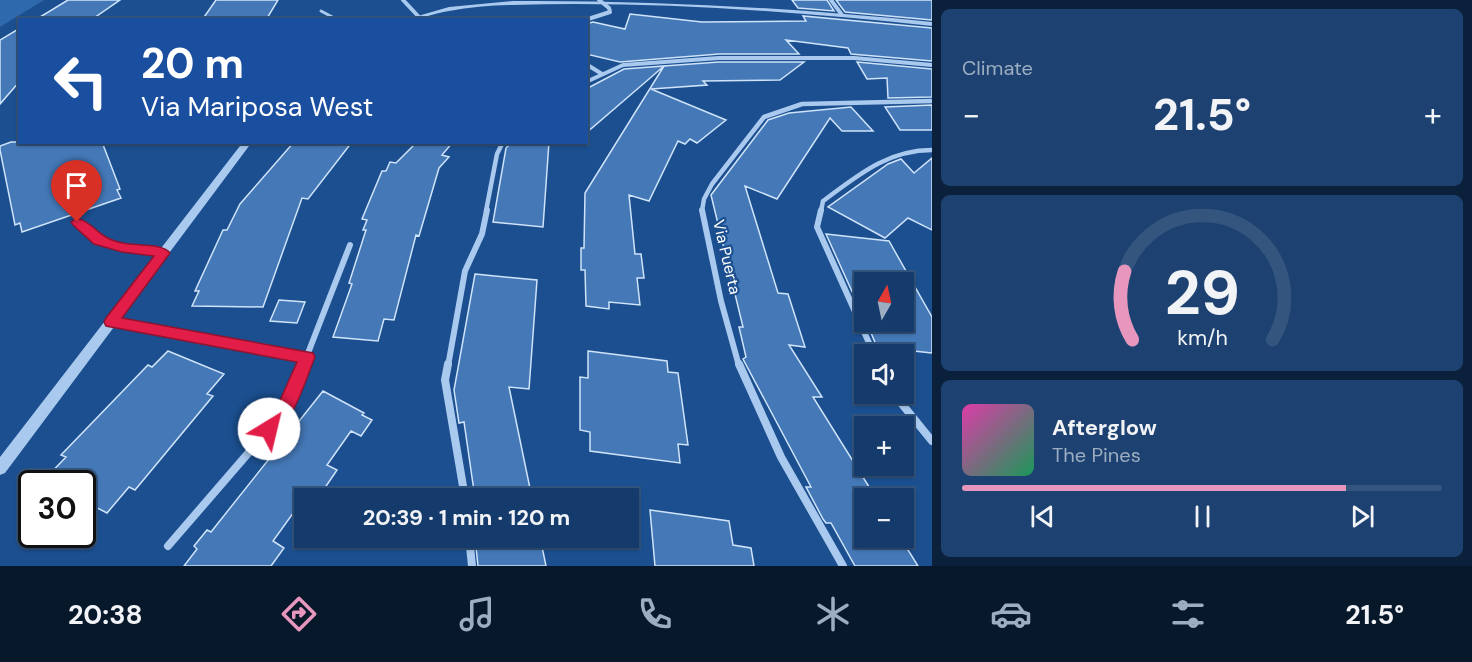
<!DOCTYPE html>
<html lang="en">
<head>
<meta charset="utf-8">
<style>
  body { margin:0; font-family:"DM Sans",sans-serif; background:#1d4271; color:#f1f3f6; height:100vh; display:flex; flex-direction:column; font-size:22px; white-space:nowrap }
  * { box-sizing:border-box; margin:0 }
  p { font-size:20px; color:#9dadc1 }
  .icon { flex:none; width:33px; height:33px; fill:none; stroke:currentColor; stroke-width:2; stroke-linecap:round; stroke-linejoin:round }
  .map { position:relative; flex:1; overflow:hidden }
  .drawer { display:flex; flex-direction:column; gap:9px; padding:9px; background:#0b203b; width:540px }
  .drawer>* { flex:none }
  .banner { position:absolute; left:18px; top:18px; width:570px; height:126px; border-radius:0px; box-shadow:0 2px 4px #0004,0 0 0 2px #33557e; background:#1a4fa0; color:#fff; overflow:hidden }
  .needle { width:39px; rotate:9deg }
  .buttons { position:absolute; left:854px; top:272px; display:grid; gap:12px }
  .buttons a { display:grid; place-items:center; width:60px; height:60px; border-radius:0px; background:#143b6b; box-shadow:0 2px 4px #0004,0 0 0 2px #33557e; font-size:30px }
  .speed { position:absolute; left:18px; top:470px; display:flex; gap:12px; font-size:30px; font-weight:700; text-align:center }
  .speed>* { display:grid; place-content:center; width:78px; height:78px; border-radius:50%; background:#143b6b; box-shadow:0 2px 4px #0004,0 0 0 2px #33557e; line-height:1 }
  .speed .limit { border:3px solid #111; border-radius:9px; background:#fff; color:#111 }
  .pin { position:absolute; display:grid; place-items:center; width:51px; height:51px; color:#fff; margin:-62px -26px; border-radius:50% 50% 50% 0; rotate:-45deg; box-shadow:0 0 6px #0007 }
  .pin .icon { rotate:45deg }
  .me { position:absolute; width:66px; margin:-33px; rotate:36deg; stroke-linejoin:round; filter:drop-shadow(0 0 4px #0008) }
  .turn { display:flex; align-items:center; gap:21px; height:126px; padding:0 24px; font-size:27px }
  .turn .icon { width:78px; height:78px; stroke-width:2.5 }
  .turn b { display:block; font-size:42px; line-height:51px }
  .big { font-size:45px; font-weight:700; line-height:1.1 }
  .drawer .card { flex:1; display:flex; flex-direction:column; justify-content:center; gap:9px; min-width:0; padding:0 21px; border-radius:9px; background:#1d4271 }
  .drawer .dial { align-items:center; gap:0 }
  .dial svg { height:156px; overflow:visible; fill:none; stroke:#33557e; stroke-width:7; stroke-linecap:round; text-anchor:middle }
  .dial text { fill:#f1f3f6; stroke:none }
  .song { display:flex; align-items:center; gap:18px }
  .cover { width:72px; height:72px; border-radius:9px; background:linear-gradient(135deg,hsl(320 70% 55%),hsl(150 70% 35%)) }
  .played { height:6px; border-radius:3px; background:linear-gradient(90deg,#e797bd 80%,#33557e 80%) }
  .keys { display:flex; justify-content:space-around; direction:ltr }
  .heat { display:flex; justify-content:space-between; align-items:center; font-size:33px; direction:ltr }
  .trip { position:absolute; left:294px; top:488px; width:345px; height:60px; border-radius:0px; background:#143b6b; box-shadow:0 2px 4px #0004,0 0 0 2px #33557e; font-weight:700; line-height:60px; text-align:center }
  .tabs { display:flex; height:96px; justify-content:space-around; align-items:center; background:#08182b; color:#9dadc1 }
  .tabs .icon { width:42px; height:42px }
  .tabs .on { color:#e797bd }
  .tabs b { font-size:27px; color:#f1f3f6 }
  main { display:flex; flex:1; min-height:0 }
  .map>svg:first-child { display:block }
  .green { fill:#2e69ad }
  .building { fill:#4478b7; stroke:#cfe3fa; stroke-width:1.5 }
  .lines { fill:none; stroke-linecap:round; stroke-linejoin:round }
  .service-far1 { stroke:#a9c9ee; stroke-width:3 }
  .service { stroke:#a9c9ee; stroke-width:4.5 }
  .minor-far3 { stroke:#a9c9ee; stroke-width:4 }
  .minor-far2 { stroke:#a9c9ee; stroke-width:4.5 }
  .minor-far1 { stroke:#a9c9ee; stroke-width:6 }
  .minor { stroke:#a9c9ee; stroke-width:8 }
  .tertiary { fill:#a9c9ee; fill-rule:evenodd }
  .route { fill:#e11d48; stroke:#92132f; stroke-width:1.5 }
  .labels { text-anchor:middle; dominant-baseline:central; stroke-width:4.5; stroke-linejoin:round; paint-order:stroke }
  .street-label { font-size:16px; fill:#fff; stroke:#1b4f8f }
</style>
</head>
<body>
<main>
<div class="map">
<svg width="932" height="566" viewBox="0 0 932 566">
  <rect width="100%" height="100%" fill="#1b4f8f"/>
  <path class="green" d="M0,0H44L0,27Z"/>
  <path class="building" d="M68,0H120L91,20H35Z
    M216,0H278L266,20H202Z
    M792,0H827L834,11L798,8Z
    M836,0H932V20L845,12Z
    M630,14L702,22L806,21L803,16L932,28V61L851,54L848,48L786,40L799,54H719L620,62L586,54V24L593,22L625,29Z
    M20,28V81L0,104V40Z
    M719,62H804L780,80L703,81L707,85L651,89L726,120L697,143L690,139L685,144L678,141L649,201L629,195L635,254H641L644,278H637L640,305L609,302V309L586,306L585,270H581V248H584L585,193L664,66Z
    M857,62L932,69V97L888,98L887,78L867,79Z
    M664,66L642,85L586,133V89L624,69Z
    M932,105V130H900L885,107Z
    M851,107L873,131H842L830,118L777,199L745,186L778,293L788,294L805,347L789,345L822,397H813L876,498H864V537H900L918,566H855L831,523H826L823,519L806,487H811L743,359L746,357L739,327H743L711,195L768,120L789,113Z
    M11,142H102L120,189L117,190L121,198L22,232L20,223L15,225L0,150V146Z
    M294,142H352L308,199L302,198L263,307L192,306L199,291H195L223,230H227L240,204Z
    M417,142H453L442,155L449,157L439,168L419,236L416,235L394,320L384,319L378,341L333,337L352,284L349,283L366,230H363L367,220L362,219L382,171H386L390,162L396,163Z
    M512,142H549L543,227L493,222L506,148Z
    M932,158V230L908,218L885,238L828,207L888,164L901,159L914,173Z
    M826,234L889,241L932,317V353L877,347L866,321H903V282H864V318Z
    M475,274L537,280L529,389L509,387L532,498H475L464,422L459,423L454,390Z
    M279,300L305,302L297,323L270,321Z
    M168,351L224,374L207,394L213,396L135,490L129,487L107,513L82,500V483H41L66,457L61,455L148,365L152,367Z
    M588,351L667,361L668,372L678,373L688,445L678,444L680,463L590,451V432L580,430V377L588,378Z
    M323,391L364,413L362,415L372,420L361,436L351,431L327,465L337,470L318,498H304L273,541L284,548L271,566H184L197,549L194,546L207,530L211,532Z
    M650,510L729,521L733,545L751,548L754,566H655Z
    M475,537H540L546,566H478Z"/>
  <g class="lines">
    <path class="service-far1" d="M321,11L338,20"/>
    <path class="service" d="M77,222C99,249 132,249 164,253"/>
    <path class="minor-far3" d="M403,0L418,16
      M831,0L842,15
      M585,20L610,12L609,8L599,0
      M586,64L602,74
      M586,82L623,65L719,58H854L932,65"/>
    <path class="minor-far2" d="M486,211L497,154L503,142
      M702,211L704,199L712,184L764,117L802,104L932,101
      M821,211L823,201C857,176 887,150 932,150"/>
    <path class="minor-far1" d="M702,210L721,301L739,366
      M821,210L817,227L874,354
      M111,322L307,357
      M303,366L350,245
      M448,366L465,271L482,234L487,210"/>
    <path class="minor" d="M448,364L445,380L465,498
      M739,364L781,457L843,566
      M893,393L932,441
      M469,537L472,566
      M168,546L283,413L304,364"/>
    <path class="tertiary" d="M513,1C653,0 793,8 932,22V26C793,11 652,1 513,5C491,5 470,7 449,11C434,13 420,20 404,20L449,7Z
      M243,142H252L5,473L0,475V457Z"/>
  </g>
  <path class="route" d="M77,218C95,223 98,239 123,243C136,246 162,243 170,253L122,318L313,353L315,357C306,379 292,428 269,437L263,435L260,429L277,407L297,362L106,326L104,322L106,318L154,256L122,252L94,244L73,225L71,222Z"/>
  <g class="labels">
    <g class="street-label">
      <text transform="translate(727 257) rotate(77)">Via Puerta</text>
    </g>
  </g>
</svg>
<div class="buttons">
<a><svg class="needle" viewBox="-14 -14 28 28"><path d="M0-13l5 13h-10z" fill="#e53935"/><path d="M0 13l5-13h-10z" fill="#9dadc1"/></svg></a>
<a><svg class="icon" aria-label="sound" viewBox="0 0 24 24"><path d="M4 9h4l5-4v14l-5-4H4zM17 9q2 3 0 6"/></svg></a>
<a>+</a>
<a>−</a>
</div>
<div class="speed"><div class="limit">30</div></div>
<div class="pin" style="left:77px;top:222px;background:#d93025"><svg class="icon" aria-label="arrive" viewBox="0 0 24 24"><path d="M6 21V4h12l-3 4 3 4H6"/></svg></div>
<svg class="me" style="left:269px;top:429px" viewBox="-20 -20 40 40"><circle r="19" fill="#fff"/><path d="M0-13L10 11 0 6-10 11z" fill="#e11d48"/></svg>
<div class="trip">20:39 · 1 min · 120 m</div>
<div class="banner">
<div class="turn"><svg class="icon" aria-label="left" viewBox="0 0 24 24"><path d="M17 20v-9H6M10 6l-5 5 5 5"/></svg><div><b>20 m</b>Via Mariposa West</div></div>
</div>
</div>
<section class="drawer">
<div class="card"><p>Climate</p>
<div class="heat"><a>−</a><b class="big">21.5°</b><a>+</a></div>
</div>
<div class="card dial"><svg viewBox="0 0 100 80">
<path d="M14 69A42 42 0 1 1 86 69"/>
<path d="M14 69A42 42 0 0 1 10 34" stroke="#e797bd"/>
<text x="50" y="56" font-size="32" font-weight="700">29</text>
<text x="50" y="72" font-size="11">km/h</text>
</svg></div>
<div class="card">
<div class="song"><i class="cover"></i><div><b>Afterglow</b><p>The Pines</p></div></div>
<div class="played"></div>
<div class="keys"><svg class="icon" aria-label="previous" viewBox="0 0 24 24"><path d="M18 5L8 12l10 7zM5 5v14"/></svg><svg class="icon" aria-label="pause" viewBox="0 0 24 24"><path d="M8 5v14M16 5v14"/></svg><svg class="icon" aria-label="next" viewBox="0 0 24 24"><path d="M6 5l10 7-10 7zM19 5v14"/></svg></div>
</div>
</section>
</main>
<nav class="tabs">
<b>20:38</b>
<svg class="icon on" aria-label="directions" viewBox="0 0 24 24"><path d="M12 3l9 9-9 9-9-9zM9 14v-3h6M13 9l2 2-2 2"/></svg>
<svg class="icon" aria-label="music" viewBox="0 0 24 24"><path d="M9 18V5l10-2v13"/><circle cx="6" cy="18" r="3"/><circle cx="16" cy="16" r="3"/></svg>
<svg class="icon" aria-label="phone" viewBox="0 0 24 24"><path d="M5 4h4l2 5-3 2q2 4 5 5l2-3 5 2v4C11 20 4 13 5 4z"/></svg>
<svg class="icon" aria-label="climate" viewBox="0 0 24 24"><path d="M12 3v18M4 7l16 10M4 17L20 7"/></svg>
<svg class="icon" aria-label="car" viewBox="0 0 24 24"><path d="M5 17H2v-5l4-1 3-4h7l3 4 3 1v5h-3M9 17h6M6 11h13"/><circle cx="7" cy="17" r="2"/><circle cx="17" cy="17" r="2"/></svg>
<svg class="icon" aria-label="filters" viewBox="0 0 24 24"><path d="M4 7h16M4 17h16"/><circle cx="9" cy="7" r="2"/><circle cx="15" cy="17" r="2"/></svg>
<b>21.5°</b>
</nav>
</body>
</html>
